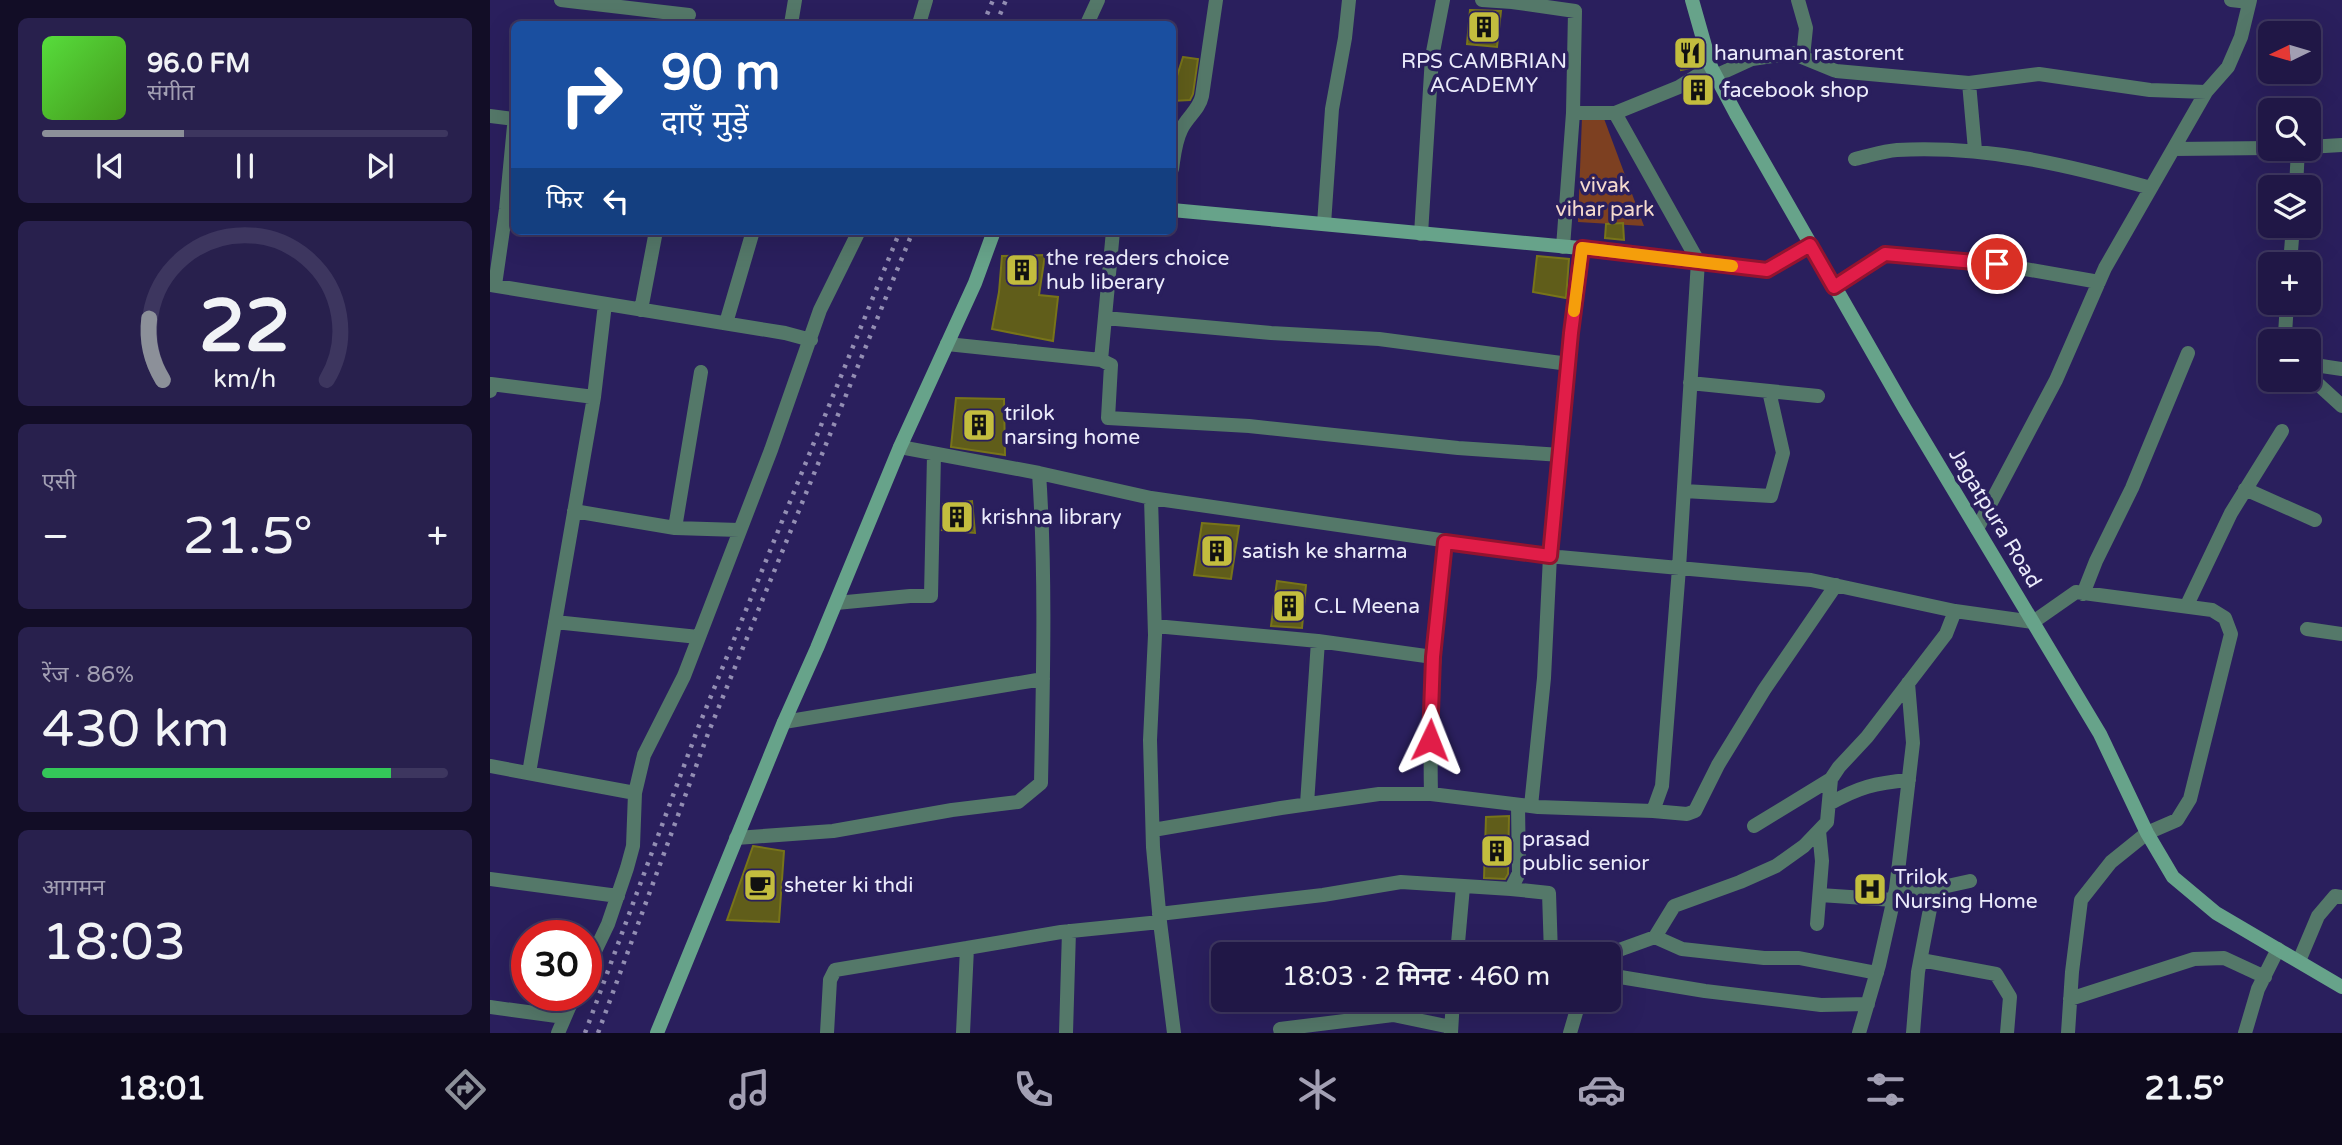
<!DOCTYPE html>
<html lang="hi">
<head>
<meta charset="utf-8">
<style>
  body { margin:0; font-family:"Varela Round","Noto Sans Devanagari",sans-serif; background:#28204d; color:#f1f3f6; height:100vh; display:flex; flex-direction:column; font-size:26px; white-space:nowrap }
  * { box-sizing:border-box; margin:0 }
  p { font-size:23px; color:#a29fb3 }
  .icon { flex:none; width:38px; height:38px; fill:none; stroke:currentColor; stroke-width:2; stroke-linecap:round; stroke-linejoin:round }
  .map { position:relative; flex:1; overflow:hidden }
  .drawer { display:flex; flex-direction:column; gap:18px; padding:18px; background:#120d26; width:490px }
  .drawer>* { flex:none }
  .top-card { position:absolute; left:21px; top:21px; width:665px; height:214px; border-radius:10px; box-shadow:0 7px 28px #0002,0 0 0 2px #3d365f; background:#1a4fa0; color:#fff; overflow:hidden }
  .needle { width:46px; rotate:265deg }
  .buttons { position:absolute; left:1768px; top:21px; display:grid; gap:14px }
  .buttons a { display:grid; place-items:center; width:63px; height:63px; border-radius:10px; background:#201746; box-shadow:0 7px 28px #0002,0 0 0 2px #3d365f; font-size:35px }
  .speed { position:absolute; left:21px; top:920px; display:flex; gap:14px; font-size:35px; font-weight:700; text-align:center }
  .speed>* { display:grid; place-content:center; width:91px; height:91px; border-radius:50%; background:#201746; box-shadow:0 7px 28px #0002,0 0 0 2px #3d365f; line-height:1 }
  .speed .limit { border:10px solid #d22; background:#fff; color:#111 }
  .pin { position:absolute; display:grid; place-items:center; width:60px; height:60px; color:#fff; margin:-30px; border:4px solid #fff; border-radius:50%; box-shadow:0 2px 7px #0007 }
  .me { position:absolute; width:77px; margin:-38px; rotate:2deg; stroke-linejoin:round; filter:drop-shadow(0 0 5px #0008) }
  .turn { display:flex; align-items:center; gap:24px; height:147px; padding:0 35px; font-size:32px }
  .turn .icon { width:91px; height:91px; stroke-width:2.5 }
  .turn b { display:block; font-size:49px; line-height:60px }
  .then { display:flex; align-items:center; height:66px; padding:0 35px; background:#0003; gap:14px; font-size:26px }
  .big { font-size:52px; font-weight:600; line-height:1.1 }
  .drawer .tile { flex:1; display:flex; flex-direction:column; justify-content:center; gap:10px; min-width:0; padding:0 24px; border-radius:10px; background:#28204d }
  .drawer .dial { align-items:center; gap:0 }
  .dial svg { height:182px; overflow:visible; fill:none; stroke:#3d365f; stroke-width:7; stroke-linecap:round; text-anchor:middle }
  .dial text { fill:#f1f3f6; stroke:none }
  .song { display:flex; align-items:center; gap:21px }
  .cover { width:84px; height:84px; border-radius:10px; background:linear-gradient(135deg,hsl(110 70% 55%),hsl(100 70% 35%)) }
  .played { height:7px; border-radius:4px; background:linear-gradient(90deg,#8c9099 35%,#3d365f 35%) }
  .keys { display:flex; justify-content:space-around; direction:ltr }
  .heat { display:flex; justify-content:space-between; align-items:center; font-size:38px; direction:ltr }
  .charge { height:10px; border-radius:5px; background:linear-gradient(90deg,#34c759 86%,#3d365f 0) }
  .trip { position:absolute; left:721px; top:942px; width:410px; height:70px; border-radius:10px; background:#201746; box-shadow:0 7px 28px #0002,0 0 0 2px #3d365f; font-weight:600; line-height:70px; text-align:center }
  .dock { display:flex; height:112px; justify-content:space-around; align-items:center; background:#0d091c; color:#a29fb3 }
  .dock .icon { width:49px; height:49px }
  .dock .current { color:#8c9099 }
  .dock b { font-size:32px; color:#f1f3f6 }
  main { display:flex; flex:1; min-height:0 }
  .map>svg:first-child { display:block }
  .green { fill:#7d4021 }
  .building { fill:#605d1a; stroke:#787419; stroke-width:2 }
  .lines { fill:none; stroke-linecap:round; stroke-linejoin:round }
  .street { stroke:#547869; stroke-width:14 }
  .secondary { stroke:#67a38a; stroke-width:14 }
  .rail { stroke:#938eb3; stroke-width:4.5; stroke-dasharray:3.5 7; stroke-linecap:butt }
  .route-casing { stroke:#92132f; stroke-width:18 }
  .route { stroke:#e11d48; stroke-width:12 }
  .slow { stroke:#f59e0b; stroke-width:12 }
  .labels { text-anchor:middle; dominant-baseline:central; stroke-width:7; stroke-linejoin:round; paint-order:stroke }
  .poi-label { font-size:21px; fill:#ebebfb; stroke:#2a1f5d; text-anchor:start }
  .park-label { font-size:21px; fill:#f5dace; stroke:#2a1f5d }
  .street-label { font-size:21px; fill:#ebebfb; stroke:#2a1f5d }
</style>
</head>
<body>
<main>
<section class="drawer">
<div class="tile">
<div class="song"><i class="cover"></i><div><b>96.0 FM</b><p>संगीत</p></div></div>
<div class="played"></div>
<div class="keys"><svg class="icon" aria-label="previous" viewBox="0 0 24 24"><path d="M18 5L8 12l10 7zM5 5v14"/></svg><svg class="icon" aria-label="pause" viewBox="0 0 24 24"><path d="M8 5v14M16 5v14"/></svg><svg class="icon" aria-label="next" viewBox="0 0 24 24"><path d="M6 5l10 7-10 7zM19 5v14"/></svg></div>
</div>
<div class="tile dial"><svg viewBox="0 0 100 80">
<path d="M14 69A42 42 0 1 1 86 69"/>
<path d="M14 69A42 42 0 0 1 8 42" stroke="#8c9099"/>
<text x="50" y="56" font-size="32" font-weight="700">22</text>
<text x="50" y="72" font-size="11">km/h</text>
</svg></div>
<div class="tile"><p>एसी</p>
<div class="heat"><a>−</a><b class="big">21.5°</b><a>+</a></div>
</div>
<div class="tile"><p>रेंज · 86%</p><b class="big">430 km</b><div class="charge"></div></div>
<div class="tile"><p>आगमन</p><b class="big">18:03</b></div>
</section>
<div class="map">
<svg width="1852" height="1033" viewBox="0 0 1852 1033">
  <rect width="100%" height="100%" fill="#2a1f5d"/>
  <path class="green" d="M1113,116L1154,226L1088,222L1092,117Z"/>
  <path class="building" d="M980,10L1011,11L1007,47L977,44Z
    M1202,47L1209,61L1200,68L1191,70L1188,59Z
    M693,57L708,59L703,94L700,100L682,101V92Z
    M1214,83L1219,92L1204,101L1200,92Z
    M1133,223L1134,240L1115,238L1116,224Z
    M555,255L549,295L568,297L563,341L502,329L509,292L512,256Z
    M1047,256L1079,259L1076,298L1043,292Z
    M466,398L514,399L515,455L461,447Z
    M482,501L485,533L452,530L453,504Z
    M712,523L749,526L741,579L704,575Z
    M787,581L816,585L812,628L781,626Z
    M1019,816L1018,874L1015,879L994,878L996,817Z
    M263,846L294,851L289,922L237,920Z"/>
  <g class="lines">
    <path class="street" d="M71,0L199,15
      M992,0L1022,2L1085,11L1083,113L1073,247
      M1308,0L1316,28L1313,57
      M1741,0L1759,2
      M301,24L305,0
      M429,24L436,0
      M597,24L608,0
      M1225,76L1262,59L1302,53L1346,71L1479,83L1549,74L1660,90L1716,92
      M1479,83L1485,150
      M1083,113H1125L1189,87L1221,67
      M0,116L24,119
      M1818,147L1852,145
      M1684,149L1780,148
      M1365,159C1379,156 1393,151 1407,150C1495,145 1578,165 1661,188
      M682,169C684,156 685,142 691,130C697,117 709,110 712,96L726,0
      M1806,187L1808,149
      M834,224L842,109L855,38L859,0
      M931,234L942,57L953,0
      M1800,264L1803,226
      M0,285L295,333L321,340
      M5,285L16,209L24,126
      M1344,287L1395,254L1507,264L1609,282
      M1797,303L1795,334L1797,341
      M151,310L166,231
      M615,318L781,333L889,339L1079,364
      M236,323L263,231
      M457,344L611,360L623,231
      M611,360L621,365L618,418L759,426L968,448L1071,455
      M1818,364L1852,369
      M1818,375L1852,406
      M1200,383L1328,396
      M0,391L1,384L104,397L115,304
      M410,447L549,473L661,498L665,635L660,740L663,847L670,922L684,1033
      M1755,489L1825,520
      M1194,491L1281,496L1293,453L1279,391
      M661,498L1069,557L1321,580L1465,611L1543,622L1586,592L1722,610L1735,618L1741,634L1700,799L1687,820L1657,833L1621,862L1591,900L1582,972L1578,1033
      M84,511L185,528L211,372
      M185,528L249,530
      M1487,529L1566,380L1615,268L1716,92L1738,67L1751,37L1760,0
      M1593,594L1606,561L1642,488L1698,353
      M346,603L420,596H441L444,455
      M1697,605L1741,513L1792,431
      M65,622L208,637
      M665,626L828,641L943,657
      M1817,629L1852,634
      M294,722L553,679
      M0,766L145,793
      M39,773L104,397
      M941,794C939,710 946,626 955,542
      M817,804L828,641
      M1339,804C1369,787 1385,783 1419,780
      M1041,806L1054,678L1060,556L1081,333L1092,248
      M1163,811L1197,814L1205,811L1228,765L1274,690L1346,585
      M1264,826L1341,779
      M663,830L791,808L889,794H941L1048,807L1163,811L1172,786L1189,568L1208,261L1125,113
      M246,838L343,831L462,810L528,802L551,783C553,680 556,576 549,473
      M0,879L128,896
      M1021,889L1059,893L1061,954
      M1406,889L1439,890L1480,881
      M1330,895L1404,900
      M669,914L833,895L911,882L1021,889L1029,873L1028,805
      M1327,924L1332,861L1329,831
      M1165,937L1192,949L1274,958H1309L1387,973
      M477,948L571,932L670,922
      M967,954L973,887
      M1118,954L1165,937L1184,906L1250,882L1286,866L1314,846L1337,822L1341,779L1349,767L1377,737L1456,634L1465,611
      M1431,960L1506,974L1520,997L1517,1033
      M1809,961L1828,916L1845,896L1852,897
      M96,970L118,924L137,868L143,846L145,793L154,755L194,676L281,450L330,310L369,231
      M1118,975L1215,991L1331,1005L1378,1004
      M1580,999L1704,959L1734,958L1775,977
      M0,1007L74,1017
      M68,1033L84,996
      M337,1033L340,980L345,970L477,948L473,1033
      M576,1033L579,931
      M791,1033L790,1029L903,1015L961,1027
      M961,1033L963,999
      M1080,1033L1090,999
      M1369,1033L1389,965L1406,889L1423,743L1418,683
      M1423,1033L1428,972L1444,888
      M1755,1033L1768,989L1788,949"/>
    <path class="secondary" d="M1202,0L1221,67L1246,114L1415,409L1610,734L1657,833L1683,877L1726,913L1852,987
      M682,210L1133,252L1277,270L1320,245
      M167,1033L294,722L327,648L410,447L485,283L504,231"/>
    <path class="rail" d="M493,24L503,0
      M506,24L516,0
      M95,1033L208,728L410,231
      M108,1033L219,731L423,231"/>
  </g>
  <g class="lines">
    <defs>
      <path id="route" d="M940,740L943,657L955,542L1060,556L1081,333L1092,248L1277,270L1320,245L1344,287L1395,254L1507,264"/>
    </defs>
    <use href="#route" class="route-casing"/>
    <use href="#route" class="route"/>
    <path class="slow" d="M1084,311L1092,248L1242,266"/>
  </g>
  <defs>
    <symbol id="building-square" viewBox="-11 -11 22 22"><rect x="-9" y="-9" width="18" height="18" rx="4" fill="#c3bd3e" stroke="#2a1f5d"/><path d="M-4-6H4V6H1V3H-1V6H-4ZM-2.5-4.3h1.7v1.8h-1.7ZM.8-4.3h1.7v1.8H.8ZM-2.5-1h1.7V.8h-1.7ZM.8-1h1.7V.8H.8Z" fill="#111"/></symbol>
    <symbol id="restaurant-square" viewBox="-11 -11 22 22"><rect x="-9" y="-9" width="18" height="18" rx="4" fill="#c3bd3e" stroke="#2a1f5d"/><path d="M-5-6h1v4h1v-4h1v4h1v-4h1v5L-1.5 .5V6h-2V.5L-5-1ZM5-6V6H3V1.5H1.5Q1.5-4 5-6Z" fill="#111"/></symbol>
    <symbol id="cafe-square" viewBox="-11 -11 22 22"><rect x="-9" y="-9" width="18" height="18" rx="4" fill="#c3bd3e" stroke="#2a1f5d"/><path d="M-5.5-4.5H6V0H3Q3 3.5 0 3.5H-2.5Q-5.5 3.5-5.5 0ZM3-3.2v2h1.7v-2ZM-6 4.5H4V6H-6Z" fill="#111"/></symbol>
    <symbol id="hospital-square" viewBox="-11 -11 22 22"><rect x="-9" y="-9" width="18" height="18" rx="4" fill="#c3bd3e" stroke="#2a1f5d"/><path d="M-5-5h3v3.5h4V-5h3V5h-3V1.5h-4V5h-3Z" fill="#111"/></symbol>
  </defs>
  <g fill-rule="evenodd">
    <use href="#building-square" x="975" y="8" width="38" height="38"/>
    <use href="#restaurant-square" x="1181" y="34" width="38" height="38"/>
    <use href="#building-square" x="1189" y="71" width="38" height="38"/>
    <use href="#building-square" x="513" y="251" width="38" height="38"/>
    <use href="#building-square" x="470" y="406" width="38" height="38"/>
    <use href="#building-square" x="448" y="498" width="38" height="38"/>
    <use href="#building-square" x="708" y="532" width="38" height="38"/>
    <use href="#building-square" x="780" y="587" width="38" height="38"/>
    <use href="#building-square" x="988" y="832" width="38" height="38"/>
    <use href="#cafe-square" x="251" y="866" width="38" height="38"/>
    <use href="#hospital-square" x="1361" y="870" width="38" height="38"/>
  </g>
  <g class="labels">
    <g class="poi-label">
      <text x="1224" y="53">hanuman rastorent</text>
      <text x="994" y="61" text-anchor="middle">RPS CAMBRIAN<tspan x="994" dy="24">ACADEMY</tspan></text>
      <text x="1232" y="90">facebook shop</text>
      <text x="556" y="258">the readers choice<tspan x="556" dy="24">hub liberary</tspan></text>
      <text x="514" y="413">trilok<tspan x="514" dy="24">narsing home</tspan></text>
      <text x="491" y="517">krishna library</text>
      <text x="752" y="551">satish ke sharma</text>
      <text x="824" y="606">C.L Meena</text>
      <text x="1032" y="839">prasad<tspan x="1032" dy="24">public senior</tspan></text>
      <text x="1404" y="877">Trilok<tspan x="1404" dy="24">Nursing Home</tspan></text>
      <text x="294" y="885">sheter ki thdi</text>
    </g>
    <g class="park-label">
      <text x="1115" y="185">vivak<tspan x="1115" dy="24">vihar park</tspan></text>
    </g>
    <g class="street-label">
      <text transform="translate(1505 518) rotate(59)">Jagatpura Road</text>
    </g>
  </g>
</svg>
<div class="buttons">
<a><svg class="needle" viewBox="-14 -14 28 28"><path d="M0-13l5 13h-10z" fill="#e53935"/><path d="M0 13l5-13h-10z" fill="#a29fb3"/></svg></a>
<a><svg class="icon" aria-label="search" viewBox="0 0 24 24"><circle cx="10" cy="10" r="6"/><path d="M15 15l6 6"/></svg></a>
<a><svg class="icon" aria-label="layers" viewBox="0 0 24 24"><path d="M12 4l9 5-9 5-9-5zM3 14l9 5 9-5"/></svg></a>
<a>+</a>
<a>−</a>
</div>
<div class="speed"><div class="limit">30</div></div>
<div class="pin" style="left:1507px;top:264px;background:#d93025"><svg class="icon" aria-label="arrive" viewBox="0 0 24 24"><path d="M6 21V4h12l-3 4 3 4H6"/></svg></div>
<svg class="me" style="left:940px;top:740px" viewBox="-20 -20 40 40"><path d="M0-17L14 15 0 8-14 15z" fill="#e11d48" stroke="#fff" stroke-width="4"/></svg>
<div class="trip">18:03 · 2 मिनट · 460 m</div>
<div class="top-card">
<div class="turn"><svg class="icon" aria-label="right" viewBox="0 0 24 24"><path d="M7 20v-9h11M14 6l5 5-5 5"/></svg><div><b>90 m</b>दाएँ मुड़ें</div></div>
<div class="then">फिर<svg class="icon" aria-label="left" viewBox="0 0 24 24"><path d="M17 20v-9H6M10 6l-5 5 5 5"/></svg></div>
</div>
</div>
</main>
<nav class="dock">
<b>18:01</b>
<svg class="icon current" aria-label="directions" viewBox="0 0 24 24"><path d="M12 3l9 9-9 9-9-9zM9 14v-3h6M13 9l2 2-2 2"/></svg>
<svg class="icon" aria-label="music" viewBox="0 0 24 24"><path d="M9 18V5l10-2v13"/><circle cx="6" cy="18" r="3"/><circle cx="16" cy="16" r="3"/></svg>
<svg class="icon" aria-label="phone" viewBox="0 0 24 24"><path d="M5 4h4l2 5-3 2q2 4 5 5l2-3 5 2v4C11 20 4 13 5 4z"/></svg>
<svg class="icon" aria-label="climate" viewBox="0 0 24 24"><path d="M12 3v18M4 7l16 10M4 17L20 7"/></svg>
<svg class="icon" aria-label="car" viewBox="0 0 24 24"><path d="M5 17H2v-5l4-1 3-4h7l3 4 3 1v5h-3M9 17h6M6 11h13"/><circle cx="7" cy="17" r="2"/><circle cx="17" cy="17" r="2"/></svg>
<svg class="icon" aria-label="filters" viewBox="0 0 24 24"><path d="M4 7h16M4 17h16"/><circle cx="9" cy="7" r="2"/><circle cx="15" cy="17" r="2"/></svg>
<b>21.5°</b>
</nav>
</body>
</html>
